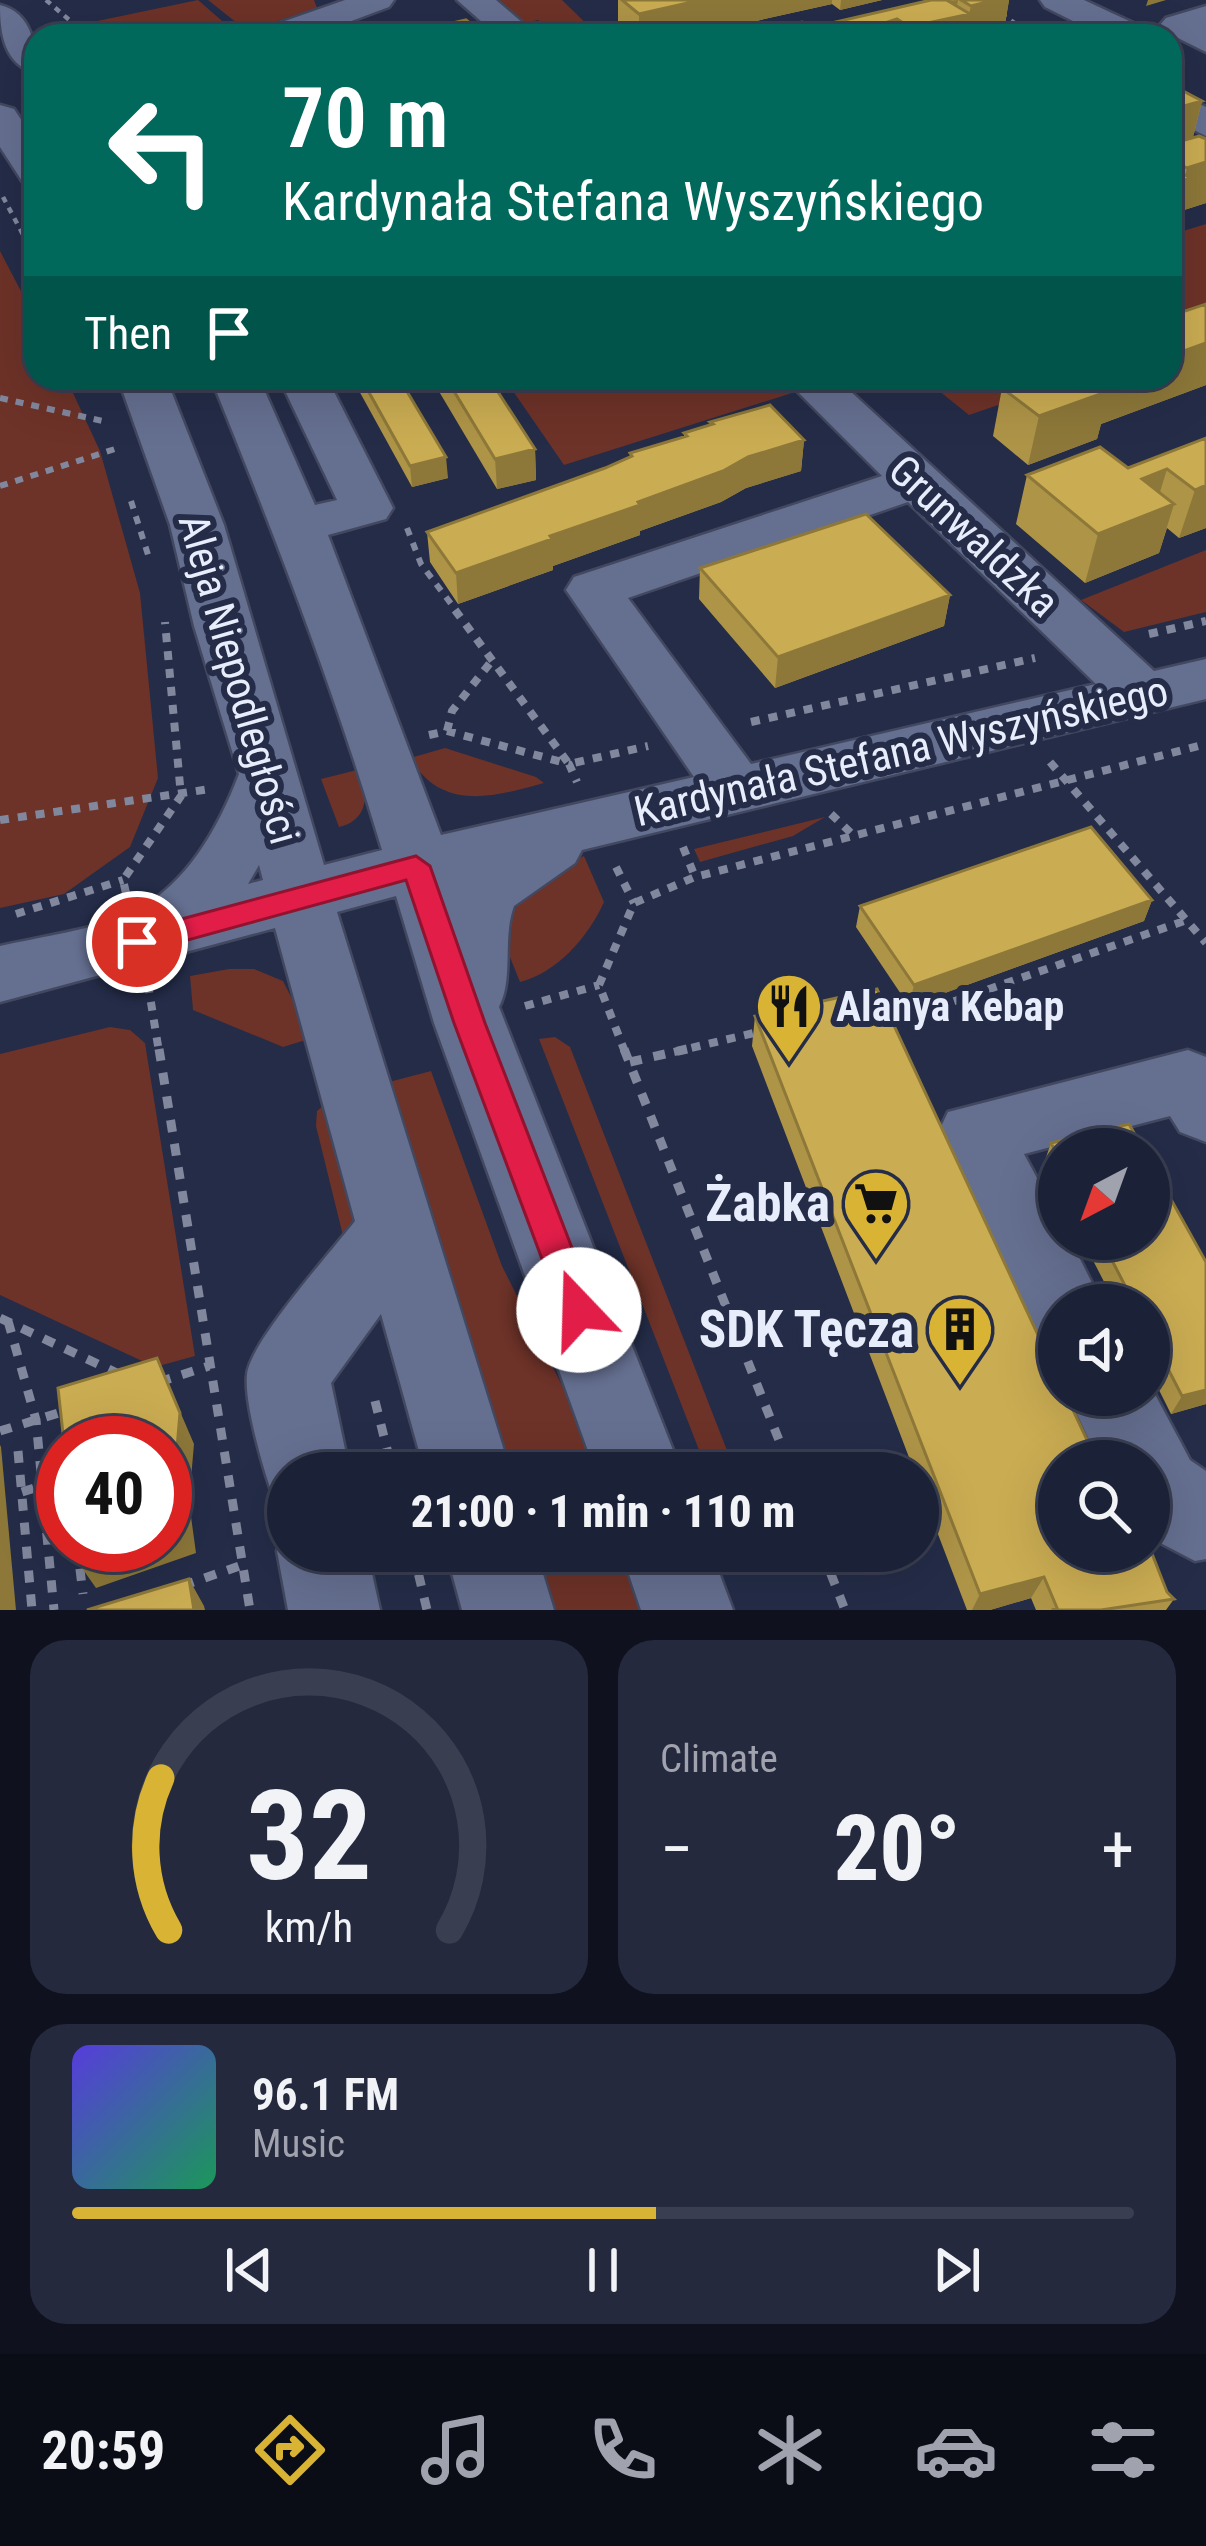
<!DOCTYPE html>
<html lang="en">
<head>
<meta charset="utf-8">
<style>
  body { margin:0; font-family:"Roboto Condensed",sans-serif; background:#24293e; color:#f1f3f6; height:100vh; display:flex; flex-direction:column; font-size:45px; white-space:nowrap }
  * { box-sizing:border-box; margin:0 }
  p { font-size:39px; color:#a0a3ad }
  .icon { flex:none; width:66px; height:66px; fill:none; stroke:currentColor; stroke-width:2; stroke-linecap:round; stroke-linejoin:round }
  .map { position:relative; height:1610px; overflow:hidden }
  .details { display:flex; flex-direction:column; gap:30px; padding:30px; background:#0f121e; flex:1 }
  .details>* { flex:none }
  .hud { position:absolute; left:24px; top:24px; width:1158px; height:366px; border-radius:36px; box-shadow:0 12px 48px #0002,0 0 0 3px #393e51; background:#00695c; color:#fff; overflow:hidden }
  .needle { width:78px; rotate:221deg }
  .buttons { position:absolute; left:1038px; top:1128px; display:grid; gap:24px }
  .buttons a { display:grid; place-items:center; width:132px; height:132px; border-radius:50%; background:#1b2136; box-shadow:0 12px 48px #0002,0 0 0 3px #393e51; font-size:60px }
  .speed { position:absolute; left:36px; top:1416px; display:flex; gap:24px; font-size:60px; font-weight:700; text-align:center }
  .speed>* { display:grid; place-content:center; width:156px; height:156px; border-radius:50%; background:#1b2136; box-shadow:0 12px 48px #0002,0 0 0 3px #393e51; line-height:1 }
  .speed .limit { border:18px solid #d22; background:#fff; color:#111 }
  .pin { position:absolute; display:grid; place-items:center; width:102px; height:102px; color:#fff; margin:-51px; border:6px solid #fff; border-radius:50%; box-shadow:0 3px 12px #0007 }
  .me { position:absolute; width:132px; margin:-66px; rotate:339deg; stroke-linejoin:round; filter:drop-shadow(0 0 9px #0008) }
  .turn { display:flex; align-items:center; gap:42px; height:252px; padding:0 60px; font-size:54px }
  .turn .icon { width:156px; height:156px; stroke-width:2.5 }
  .turn b { display:block; font-size:84px; line-height:102px }
  .then { display:flex; align-items:center; height:114px; padding:0 60px; background:#0003; gap:24px; font-size:45px }
  .big { font-size:90px; font-weight:800; line-height:1.1 }
  .details .widget { flex:1; display:flex; flex-direction:column; justify-content:center; gap:18px; min-width:0; padding:0 42px; border-radius:36px; background:#24293e }
  .details .dial { align-items:center; gap:0 }
  .dial svg { height:312px; overflow:visible; fill:none; stroke:#393e51; stroke-width:7; stroke-linecap:round; text-anchor:middle }
  .dial text { fill:#f1f3f6; stroke:none }
  .song { display:flex; align-items:center; gap:36px }
  .cover { width:144px; height:144px; border-radius:18px; background:linear-gradient(135deg,hsl(250 70% 55%),hsl(150 70% 35%)) }
  .played { height:12px; border-radius:6px; background:linear-gradient(90deg,#d9b334 55%,#393e51 55%) }
  .keys { display:flex; justify-content:space-around; direction:ltr }
  .heat { display:flex; justify-content:space-between; align-items:center; font-size:66px; direction:ltr }
  .details .tiles { flex:1; display:grid; gap:30px; grid-template-columns:1fr 1fr }
  .widget:last-child { grid-column:span 2 }
  .trip { position:absolute; left:267px; top:1452px; width:672px; height:120px; border-radius:60px; background:#1b2136; box-shadow:0 12px 48px #0002,0 0 0 3px #393e51; font-weight:800; line-height:120px; text-align:center }
  .menu { display:flex; height:192px; justify-content:space-around; align-items:center; background:#0b0d16; color:#a0a3ad }
  .menu .icon { width:84px; height:84px }
  .menu .on { color:#d9b334 }
  .menu b { font-size:54px; color:#f1f3f6 }
  .map>svg:first-child { display:block }
  .green { fill:#6d3228 }
  .lines { fill:none; stroke-linecap:round; stroke-linejoin:round }
  .minor-casing { stroke:#42485f; stroke-width:5 }
  .path-far3 { stroke:#81879d; stroke-width:4.5; stroke-dasharray:6 6; stroke-linecap:butt }
  .path-far2 { stroke:#81879d; stroke-width:6; stroke-dasharray:8 8; stroke-linecap:butt }
  .path-far1 { stroke:#81879d; stroke-width:8; stroke-dasharray:9 9; stroke-linecap:butt }
  .path { stroke:#81879d; stroke-width:9; stroke-dasharray:12 12; stroke-linecap:butt }
  .minor { fill:#656f90; fill-rule:evenodd }
  .path-bridge { stroke:#81879d; stroke-width:9; stroke-dasharray:12 12; stroke-linecap:butt }
  .wall { fill:#ae9447 }
  .shaded-wall { fill:#8d7839 }
  .building { fill:#caac52; stroke:#8d7839; stroke-width:3 }
  .route { fill:#e11d48; stroke:#92132f; stroke-width:3 }
  .labels { text-anchor:middle; dominant-baseline:central; stroke-width:12; stroke-linejoin:round; paint-order:stroke }
  .street-label { font-size:42px; fill:#e8edfc; stroke:#242c48 }
  .poi-label { font-size:42px; font-weight:bold; fill:#e8edfc; stroke:#242c48; text-anchor:start }
  .near-poi-label { font-size:51px; font-weight:bold; fill:#e8edfc; stroke:#242c48; text-anchor:end }
</style>
</head>
<body>
<div class="map">
<svg width="1206" height="1610" viewBox="0 0 1206 1610">
  <rect width="100%" height="100%" fill="#242c48"/>
  <path class="green" d="M198,0L237,34L98,36L83,24Z
    M208,0H314L317,8L247,31Z
    M490,0H562L599,36H559L538,20L521,24Z
    M1206,224V334L1170,347V235Z
    M0,251L36,320V378H66L100,451L140,593L158,778L130,847L64,894L0,908Z
    M504,378H781L792,393L564,465Z
    M923,378H1078L969,415Z
    M1206,550V612L1124,632L1081,600Z
    M445,748L536,777L544,783C493,797 442,812 410,758Z
    M361,769C369,794 368,821 339,827L321,779Z
    M825,817L793,836L700,862L694,849Z
    M584,856L604,902C589,936 557,973 520,982L501,935C518,894 545,875 584,856Z
    M229,969H254L283,981L312,1038L283,1047L193,1010L190,976Z
    M110,1027L130,1030L145,1043L195,1356L155,1367L0,1295V1054Z
    M555,1037L570,1047L728,1453L746,1473H708L539,1039Z
    M431,1071L502,1266L606,1473H497L389,1082Z
    M331,1099L358,1228L347,1252L316,1126L317,1111Z
    M518,1551H629L646,1610H534Z"/>
  <g class="lines">
    <defs>
      <path id="minor" d="M345,0H394L389,7L311,36H260L265,28Z
        M457,0H496L538,36H498Z
        M1040,0H1084L1144,28L1149,36H1103L1045,7Z
        M0,5C32,13 36,45 36,73C4,65 0,33 0,5Z
        M1206,6V52L1166,32L1160,25L1166,18Z
        M1170,90L1206,107V136L1170,118Z
        M0,105L14,109L36,142V184L22,181L0,147Z
        M118,378H166L224,525L324,865L382,850C334,689 274,533 211,378H259L315,505L337,500L279,378H327L393,508L386,519L328,535L441,835L694,777L566,590L574,577L882,476L784,378H836L1154,671L1206,659V699L582,850L575,863L514,906C502,939 514,978 499,1007L682,1473H596L434,1023L396,896L337,912L511,1473H425L381,1314L331,1383L350,1473H288V1508L276,1504C265,1476 244,1404 247,1375C249,1343 332,1251 355,1221L275,928L0,1002V946C35,938 106,927 135,912C188,882 218,829 239,774L194,626L170,525ZM908,502L1096,684L751,764L628,598ZM259,865L263,880L248,884Z
        M1188,1050L1206,1057V1142L1180,1132L1170,1116L1024,1154L1059,1219V1239H1070L1103,1305H1059V1341L1034,1332L937,1135L948,1112Z
        M1149,1383L1190,1460L1206,1471V1559L1195,1561L1149,1537V1461H1099L1068,1395H1149Z
        M288,1525V1551H367L380,1610H288L277,1551Z
        M446,1551H536L554,1610H462Z
        M621,1551H711L733,1610H641Z"/>
    </defs>
    <use href="#minor" class="minor-casing"/>
    <path class="path-far3" d="M46,0L88,36
      M1001,14L1034,36
      M3,197L36,259"/>
    <path class="path-far2" d="M0,398L107,422
      M0,486L115,449
      M131,501L150,561
      M407,528L421,564L458,613"/>
    <path class="path-far1" d="M455,610L569,764L648,746
      M1149,634L1206,621
      M751,722L1035,658
      M447,731L452,711L490,663
      M429,735L447,731L569,764L577,782
      M1050,762L1206,943
      M831,814L853,835
      M0,820L210,789
      M683,847L695,877
      M616,867L634,903
      M126,893L123,880L181,796L165,622
      M16,914L123,880
      M148,984L159,1052
      M525,1006L599,985
      M886,1025L1184,921
      M625,1052L599,985L634,903L695,877L1206,744
      M674,1052L758,1032"/>
    <path class="path" d="M159,1049L250,1610
      M624,1049L792,1473
      M630,1062L687,1049
      M0,1318L121,1375
      M8,1321L36,1420L54,1610
      M159,1382L209,1366
      M375,1401L393,1473
      M0,1431L65,1411
      M18,1451L32,1610
      M77,1545L83,1594
      M413,1551L427,1610
      M822,1551L845,1610
      M182,1586L242,1565"/>
    <use href="#minor" class="minor"/>
    <path class="path-bridge" d="M22,1492L63,1479"/>
  </g>
  <path class="wall" d="M618,0H882L840,10L832,4L711,31V36H618Z
    M931,0H1009L1003,36H742L810,28Z
    M1170,84L1202,101L1193,137L1206,139V203L1181,211L1178,223L1170,225Z
    M1206,304V385L1101,424L1097,439L1028,465L993,436L1002,388L1170,378Z
    M352,378H399L448,478L412,487Z
    M431,378H489L535,449L536,480L497,489Z
    M710,422L804,440L801,471L746,488L721,502L640,531V535L553,566V570L458,604L430,562L427,532L605,468L630,457V453L684,437V433L710,425Z
    M1206,438V528L1179,538L1167,528L1159,553L1085,583L1016,524L1027,475L1128,468Z
    M700,568L950,595L944,626L775,688L699,599Z
    M1152,900L1144,921L909,1006L856,927L860,906Z
    M755,1016L1059,1461L1174,1599L1166,1610H1036L1031,1598L990,1610H967L918,1482V1473H915L752,1046Z
    M1051,1143L1059,1149V1193L1044,1163Z
    M1082,1239H1149L1206,1262V1404L1171,1414L1149,1370V1305H1116Z"/>
  <path class="shaded-wall" d="M701,0H832V4L711,31V36H639V14Z
    M841,0H882L840,10Z
    M958,0L955,17L969,14L971,6L995,0H1009L1003,36H907L909,27L948,1Z
    M1148,0H1166L1146,6Z
    M897,19L895,30L899,29V36H870L888,22Z
    M1202,101L1191,145L1170,151V110Z
    M1206,162V203L1181,211L1178,223L1170,225V184L1184,180L1187,168Z
    M1206,343V385L1101,424L1097,439L1028,465L1039,416L1097,382L1107,378H1170V356Z
    M804,440L801,471L746,488L721,502L640,531V535L553,566V570L458,604L456,573L748,457Z
    M535,449L536,480L497,489L495,459Z
    M446,457L448,478L412,487L410,466Z
    M1167,469L1154,512L1174,504L1159,553L1085,583L1098,534L1142,479Z
    M1206,485V528L1179,538L1195,490Z
    M950,595L944,626L775,688L778,657Z
    M1152,900L1144,921L909,1006L914,985Z
    M157,1358L194,1444L189,1502L196,1553L96,1588L77,1561L123,1545H165Z
    M1206,1390V1404L1171,1414L1182,1396Z
    M0,1445L1,1447L16,1610H0Z
    M1044,1577L1031,1598L990,1610H972L980,1594Z
    M189,1579L204,1606L205,1610H194Z"/>
  <path class="building" d="M622,0H701L639,14Z
    M931,0H951L948,1L970,14L909,27L897,19L888,22L899,29L870,36H822L815,31L806,33L810,36H742L802,22L810,28Z
    M961,0H995L971,6Z
    M466,20L485,36H396Z
    M1170,84L1202,101L1170,110Z
    M1199,136L1206,139V162L1187,168L1173,161L1170,162V144Z
    M1170,166L1190,178L1170,184Z
    M1206,304V343L1170,356V316Z
    M361,378H399L446,457L410,466Z
    M446,378H489L535,449L495,459Z
    M1031,378H1107L1097,382L1109,391L1039,416L1002,388Z
    M770,405L804,440L748,457L723,471L638,502L640,505L550,536L552,539L456,573L427,532L605,468L632,456L630,453L687,436L684,433L713,424L710,422Z
    M1206,438V485L1195,490L1167,469L1142,479L1174,504L1098,534L1027,475L1100,447L1128,468Z
    M866,514L950,595L778,657L700,568Z
    M1091,827L1152,900L914,985L860,906Z
    M877,989L1059,1380V1395H1066L1097,1461H1059V1551H1149V1546L1167,1592L1174,1599L1101,1610H1052L1057,1608L1044,1577L980,1594L755,1016Z
    M1129,1124L1143,1149H1059V1158L1051,1143Z
    M1149,1160L1206,1262V1390L1182,1396L1149,1332V1305H1135L1101,1239H1149Z
    M157,1358L180,1413L175,1472L182,1524L165,1530V1443H64L58,1388Z
    M76,1545H123L77,1561Z
    M189,1579L194,1610H87Z"/>
  <path class="route" d="M416,856L430,866L485,1023L596,1310L591,1322L579,1327L566,1322L561,1310L454,1023L406,880L137,954L127,950L123,942L127,934L137,931Z"/>
  <defs>
    <symbol id="restaurant-pin" viewBox="-11 -11 22 30"><path d="M0 17L-7.5 6A9.5 9.5 0 1 1 7.5 6Z" fill="#d9b334" stroke="#242c48"/><path d="M-5-6h1v4h1v-4h1v4h1v-4h1v5L-1.5 .5V6h-2V.5L-5-1ZM5-6V6H3V1.5H1.5Q1.5-4 5-6Z" fill="#111"/></symbol>
    <symbol id="supermarket-pin" viewBox="-11 -11 22 30"><path d="M0 17L-7.5 6A9.5 9.5 0 1 1 7.5 6Z" fill="#d9b334" stroke="#242c48"/><path d="M-6-5.5h2.5l.6 2H6L4.5 2H-2.5L-4.4-4H-6ZM-1.5 3.2a1.3 1.3 0 1 0 .1 0ZM3 3.2a1.3 1.3 0 1 0 .1 0Z" fill="#111"/></symbol>
    <symbol id="building-pin" viewBox="-11 -11 22 30"><path d="M0 17L-7.5 6A9.5 9.5 0 1 1 7.5 6Z" fill="#d9b334" stroke="#242c48"/><path d="M-4-6H4V6H1V3H-1V6H-4ZM-2.5-4.3h1.7v1.8h-1.7ZM.8-4.3h1.7v1.8H.8ZM-2.5-1h1.7V.8h-1.7ZM.8-1h1.7V.8H.8Z" fill="#111"/></symbol>
  </defs>
  <g fill-rule="evenodd">
    <use href="#restaurant-pin" x="751" y="968" width="76" height="104"/>
    <use href="#supermarket-pin" x="838" y="1165" width="76" height="104"/>
    <use href="#building-pin" x="922" y="1291" width="76" height="104"/>
  </g>
  <g class="labels">
    <g class="street-label">
      <text transform="translate(974 536) rotate(43)">Grunwaldzka</text>
      <text transform="translate(239 679) rotate(74)">Aleja Niepodległości</text>
      <text transform="translate(901 751) rotate(-13)">Kardynała Stefana Wyszyńskiego</text>
    </g>
    <g class="poi-label">
      <text x="836" y="1006">Alanya Kebap</text>
    </g>
    <g class="near-poi-label">
      <text x="830" y="1203">Żabka</text>
      <text x="914" y="1329">SDK Tęcza</text>
    </g>
  </g>
</svg>
<div class="buttons">
<a><svg class="needle" viewBox="-14 -14 28 28"><path d="M0-13l5 13h-10z" fill="#e53935"/><path d="M0 13l5-13h-10z" fill="#a0a3ad"/></svg></a>
<a><svg class="icon" aria-label="sound" viewBox="0 0 24 24"><path d="M4 9h4l5-4v14l-5-4H4zM17 9q2 3 0 6"/></svg></a>
<a><svg class="icon" aria-label="search" viewBox="0 0 24 24"><circle cx="10" cy="10" r="6"/><path d="M15 15l6 6"/></svg></a>
</div>
<div class="speed"><div class="limit">40</div></div>
<div class="pin" style="left:137px;top:942px;background:#d93025"><svg class="icon" aria-label="arrive" viewBox="0 0 24 24"><path d="M6 21V4h12l-3 4 3 4H6"/></svg></div>
<svg class="me" style="left:579px;top:1310px" viewBox="-20 -20 40 40"><circle r="19" fill="#fff"/><path d="M0-13L10 11 0 6-10 11z" fill="#e11d48"/></svg>
<div class="trip">21:00 · 1 min · 110 m</div>
<div class="hud">
<div class="turn"><svg class="icon" aria-label="left" viewBox="0 0 24 24"><path d="M17 20v-9H6M10 6l-5 5 5 5"/></svg><div><b>70 m</b>Kardynała Stefana Wyszyńskiego</div></div>
<div class="then">Then<svg class="icon" aria-label="arrive" viewBox="0 0 24 24"><path d="M6 21V4h12l-3 4 3 4H6"/></svg></div>
</div>
</div>
<section class="details">
<div class="tiles">
<div class="widget dial"><svg viewBox="0 0 100 80">
<path d="M14 69A42 42 0 1 1 86 69"/>
<path d="M14 69A42 42 0 0 1 12 30" stroke="#d9b334"/>
<text x="50" y="56" font-size="32" font-weight="700">32</text>
<text x="50" y="72" font-size="11">km/h</text>
</svg></div>
<div class="widget"><p>Climate</p>
<div class="heat"><a>−</a><b class="big">20°</b><a>+</a></div>
</div>
<div class="widget">
<div class="song"><i class="cover"></i><div><b>96.1 FM</b><p>Music</p></div></div>
<div class="played"></div>
<div class="keys"><svg class="icon" aria-label="previous" viewBox="0 0 24 24"><path d="M18 5L8 12l10 7zM5 5v14"/></svg><svg class="icon" aria-label="pause" viewBox="0 0 24 24"><path d="M8 5v14M16 5v14"/></svg><svg class="icon" aria-label="next" viewBox="0 0 24 24"><path d="M6 5l10 7-10 7zM19 5v14"/></svg></div>
</div>
</div>
</section>
<nav class="menu">
<b>20:59</b>
<svg class="icon on" aria-label="directions" viewBox="0 0 24 24"><path d="M12 3l9 9-9 9-9-9zM9 14v-3h6M13 9l2 2-2 2"/></svg>
<svg class="icon" aria-label="music" viewBox="0 0 24 24"><path d="M9 18V5l10-2v13"/><circle cx="6" cy="18" r="3"/><circle cx="16" cy="16" r="3"/></svg>
<svg class="icon" aria-label="phone" viewBox="0 0 24 24"><path d="M5 4h4l2 5-3 2q2 4 5 5l2-3 5 2v4C11 20 4 13 5 4z"/></svg>
<svg class="icon" aria-label="climate" viewBox="0 0 24 24"><path d="M12 3v18M4 7l16 10M4 17L20 7"/></svg>
<svg class="icon" aria-label="car" viewBox="0 0 24 24"><path d="M5 17H2v-5l4-1 3-4h7l3 4 3 1v5h-3M9 17h6M6 11h13"/><circle cx="7" cy="17" r="2"/><circle cx="17" cy="17" r="2"/></svg>
<svg class="icon" aria-label="filters" viewBox="0 0 24 24"><path d="M4 7h16M4 17h16"/><circle cx="9" cy="7" r="2"/><circle cx="15" cy="17" r="2"/></svg>
</nav>
</body>
</html>
